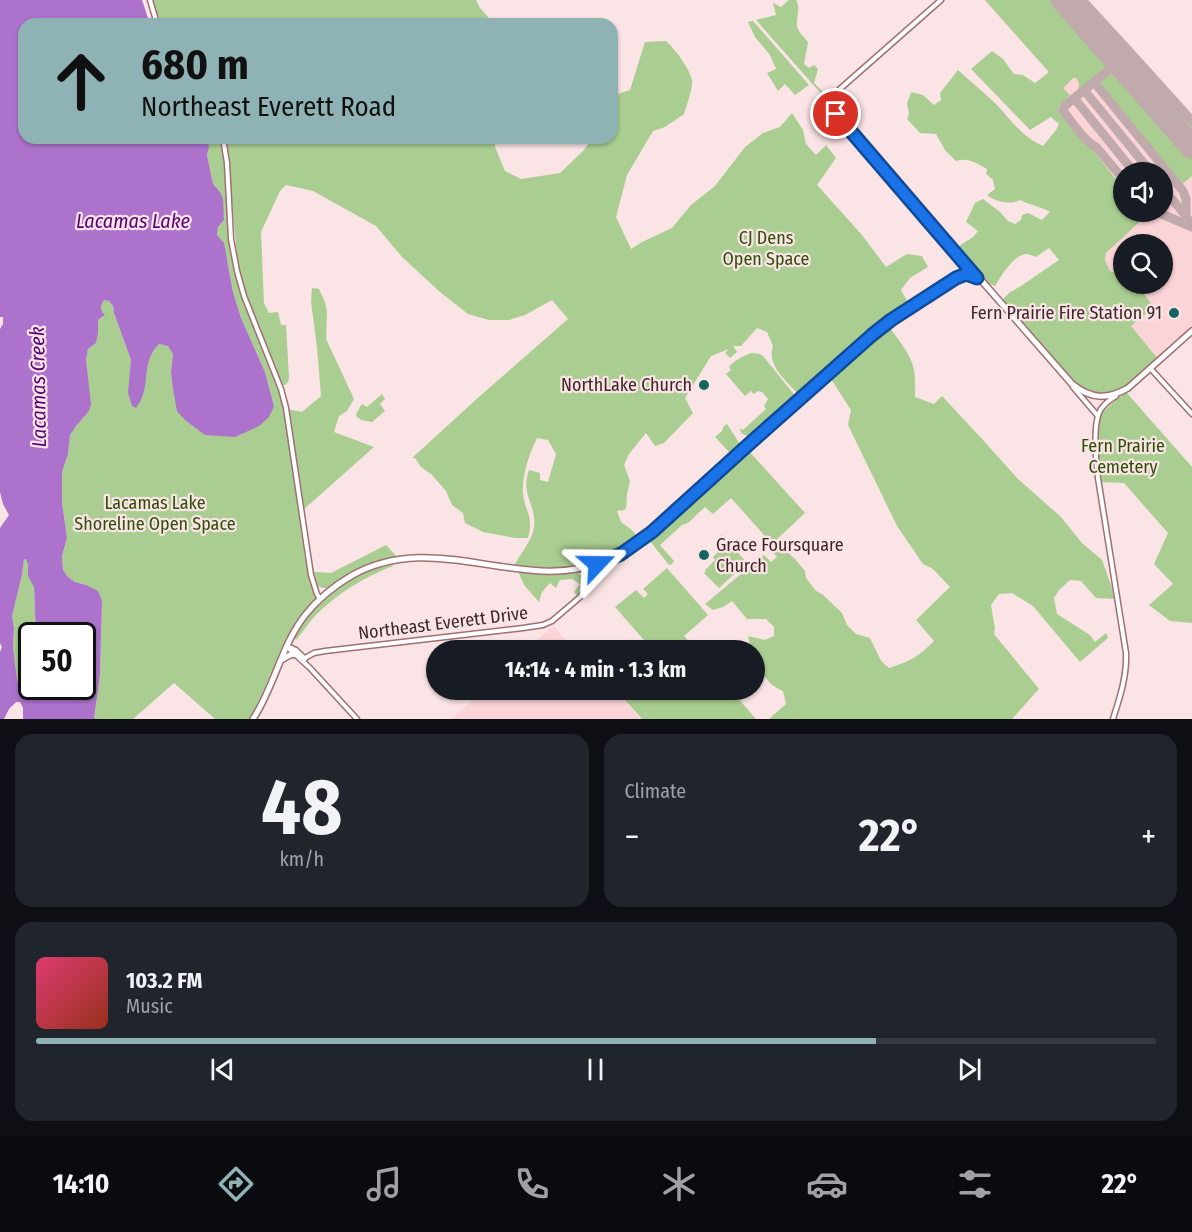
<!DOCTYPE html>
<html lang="en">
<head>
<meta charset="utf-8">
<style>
  body { margin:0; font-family:"Fira Sans Condensed",sans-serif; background:#20242c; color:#f1f3f6; height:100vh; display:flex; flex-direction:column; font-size:22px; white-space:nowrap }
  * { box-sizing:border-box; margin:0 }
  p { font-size:20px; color:#9ea1a6 }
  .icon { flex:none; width:33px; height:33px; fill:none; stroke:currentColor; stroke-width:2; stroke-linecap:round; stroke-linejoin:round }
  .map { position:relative; height:719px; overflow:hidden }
  .side { display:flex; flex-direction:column; gap:15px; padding:15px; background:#0d0f14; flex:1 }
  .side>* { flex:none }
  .hud { position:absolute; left:18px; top:18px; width:600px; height:126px; border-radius:18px; box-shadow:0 2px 4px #0004; background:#8fb3b4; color:#111; overflow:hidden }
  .tools { position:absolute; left:1113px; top:162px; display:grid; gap:12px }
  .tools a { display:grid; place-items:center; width:60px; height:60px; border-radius:50%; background:#171b24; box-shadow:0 2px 4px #0004; font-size:30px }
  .speed { position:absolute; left:18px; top:622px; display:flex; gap:12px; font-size:30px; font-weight:700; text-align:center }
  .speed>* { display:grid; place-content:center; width:78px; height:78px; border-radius:50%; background:#171b24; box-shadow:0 2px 4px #0004; line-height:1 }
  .speed .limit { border:3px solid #111; border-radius:9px; background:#fff; color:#111 }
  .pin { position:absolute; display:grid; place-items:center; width:51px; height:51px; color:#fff; margin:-26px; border:3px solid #fff; border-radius:50%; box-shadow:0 2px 6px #0007 }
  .me { position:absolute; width:66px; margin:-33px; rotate:67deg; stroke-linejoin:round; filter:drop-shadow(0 0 4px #0008) }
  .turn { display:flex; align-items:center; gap:21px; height:126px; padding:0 24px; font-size:27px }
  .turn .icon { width:78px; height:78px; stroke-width:2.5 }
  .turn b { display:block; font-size:42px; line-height:51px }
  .big { font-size:45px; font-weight:700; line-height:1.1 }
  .side .card { flex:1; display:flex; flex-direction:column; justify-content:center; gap:9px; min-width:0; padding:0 21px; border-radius:18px; background:#20242c }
  .side .dial { align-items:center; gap:0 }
  .dial b { font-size:78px; line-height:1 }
  .song { display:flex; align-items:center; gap:18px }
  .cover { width:72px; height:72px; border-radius:9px; background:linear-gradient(135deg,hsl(340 70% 55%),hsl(10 70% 35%)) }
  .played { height:6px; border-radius:3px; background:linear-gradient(90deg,#8fb3b4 75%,#363941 75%) }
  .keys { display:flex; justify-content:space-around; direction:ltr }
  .heat { display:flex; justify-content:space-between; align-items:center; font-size:33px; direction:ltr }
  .side .tiles { flex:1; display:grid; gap:15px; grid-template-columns:1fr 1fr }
  .card:last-child { grid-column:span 2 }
  .trip { position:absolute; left:426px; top:640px; width:339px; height:60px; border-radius:30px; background:#171b24; box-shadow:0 2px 4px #0004; font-weight:700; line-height:60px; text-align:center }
  .menu { display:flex; height:96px; justify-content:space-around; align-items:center; background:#090b0e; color:#9ea1a6 }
  .menu .icon { width:42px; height:42px }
  .menu .on { color:#8fb3b4 }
  .menu b { font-size:27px; color:#f1f3f6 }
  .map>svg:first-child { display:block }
  .built { fill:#fbd4d7 }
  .green { fill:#aace91 }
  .water { fill:#ad73cc; fill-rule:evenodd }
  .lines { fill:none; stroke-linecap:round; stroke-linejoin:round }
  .taxiway { stroke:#c0aaac; stroke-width:9 }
  .runway { stroke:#c0aaac; stroke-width:24 }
  .minor-casing { stroke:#a06f74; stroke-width:7 }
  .major-casing { stroke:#a06f74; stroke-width:8 }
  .minor { stroke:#fff; stroke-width:4 }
  .major { stroke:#fff; stroke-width:5 }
  .route-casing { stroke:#114b97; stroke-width:15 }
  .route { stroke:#1a73e8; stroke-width:10 }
  .poi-dot { fill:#176563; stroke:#fae4e5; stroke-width:2 }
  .labels { text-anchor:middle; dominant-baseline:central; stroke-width:4.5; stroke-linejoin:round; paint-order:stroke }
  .park-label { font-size:18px; fill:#2e4f07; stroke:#fae4e5 }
  .poi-label { font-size:18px; fill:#3c2729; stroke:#fae4e5; text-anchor:end }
  .street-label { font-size:18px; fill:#3c2729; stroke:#fae4e5 }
  .water-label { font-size:20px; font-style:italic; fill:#570177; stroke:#fae4e5 }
</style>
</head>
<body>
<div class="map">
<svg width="1192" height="719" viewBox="0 0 1192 719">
  <rect width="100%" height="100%" fill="#fae4e5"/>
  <path class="built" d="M984,0H1087L1192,114V327L1158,359L1131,326L1154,307L1136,284H1162V244H1124L1123,272L1116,273L1109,271L1105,260L1106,253L1146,216L1143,212H1162V172H1124L1123,188L1058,107L1069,95Z
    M553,626L576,651H525Z
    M483,690H611L620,700H625L640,719H451Z"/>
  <path class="green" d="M152,0H476L480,8L494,24H159Z
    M789,0H796C801,9 796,16 797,25C797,31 804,37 808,42L804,64L809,68L814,65L818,69L814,83L827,96L826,97H824L756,20L776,15L773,3L781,7Z
    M985,0H1059L1112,60L1113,64L1110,67L1078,92L1079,83L1076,78H1073L1063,88L1070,95L1058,107L1123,188L1124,212H1143L1146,216L1106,253L1105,260L1110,271L1116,273L1123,272L1124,284H1136L1154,307L1131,326L1158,359C1129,385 1109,410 1071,379L1002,300L1009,293L1021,286L1059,260L1049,248L1036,257C1033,256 1030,254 1026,254C1013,255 1001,277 995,286C979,281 967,261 956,248L973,237L978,231L966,222L975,203L983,199L1000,212L1008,221L1015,224L1021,220L1022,215L1028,213L1042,220L1050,212C1040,206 1030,205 1020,200C1010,205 996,202 987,195L995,189L993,180L986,174L987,169C977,163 967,157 956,161L945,150L936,134L920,133L907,119L909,114L907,104L911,92L923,95L934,105L941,100L940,93L958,70C970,81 982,91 994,102C1011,119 1020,136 1043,146L1056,130L1059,124L1051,117L1030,130L971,69L992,51L1003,59L1014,74L1023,75L1035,83L1049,72Z
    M1068,0H1080L1124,48L1125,49L1117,56Z
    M753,21L809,85L795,95L785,84L778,91L767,73L776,69L770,55L755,37L748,22Z
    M666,41C674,48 691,70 692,81C693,87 686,108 684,114L665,127L653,131L627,175L616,217L631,249L642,242L672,228L691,205L715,186L745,147L763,133L780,127L792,113L803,130L806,144L816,155L826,145L836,158L817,185L862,235L886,267L907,254L922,256L928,267L910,278L901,290L910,306L800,396C788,382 766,366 773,346L767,332L757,328L741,346H733L737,352L730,358L725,353L729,349L711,356L685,398L693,413L664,443L655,446L646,433L629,454L624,465L630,481L627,494L626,508L624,510L617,511L621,522L632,530L639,539C595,567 565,571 514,566C520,553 532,542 534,527C537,505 520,496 529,470L540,473V480L548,482L556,454L548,440L537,438C529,454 522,475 523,493C525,513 534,515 528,538H515L483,532L465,523L463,513L452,505L446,491L432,475L421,467L415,458H412L480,396L568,319L552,300L525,315L509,320H489L468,314L440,292L402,257L376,226L313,191L286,185L280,191L261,232L264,303L269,313L278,312L281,325H286L289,378L288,382L285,385H281L252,315L238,267L229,169L225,138H496L495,147L505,171L521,179L560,173L583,151L593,138H612V96L630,90L645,42Z
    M1126,54H1129L1192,123V141L1123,64L1121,59Z
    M1114,67H1118L1192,151V176L1180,186L1097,84L1098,80Z
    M208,138H220C227,170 225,202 228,234C229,248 233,262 236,275C247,323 274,366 285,414C287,425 290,435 290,446L305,559L316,598L297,619L266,685L259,705L251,719H215L174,683L133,719H94L100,675L102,601L86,585L75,582L68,577L63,570L62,556L67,538L62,502V472L68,454L70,435L75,426L89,411L86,360L88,349L96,343L98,334V320L103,317L101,306L104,300L109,301L113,306L114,313L131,360V370L146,378C148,365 149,354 158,344L168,345L173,354L171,372L274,406L265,372L241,318L233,292L228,264L217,235L218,227L224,220L220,192L213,184L207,155L209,147Z
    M312,288L319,289L325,302L327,312L326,339L354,399L347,411L339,416L334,432L374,447L303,510L287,409L302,412L321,396L317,347L311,302Z
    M888,325C896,337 907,349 912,363C916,373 915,386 915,397L934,404L942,396L983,440L1018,479L1061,517L1082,543L1102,560L1111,585L1114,599L1096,598L1081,581L1070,580L1059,590L1054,598L1057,614L1090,635L1095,642L1106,633L1108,638L1080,662L1033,606L1012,593L999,594L991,605L995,629L994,634L1039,689L1012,719H769L786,704L783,691C779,689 773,686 770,683C763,675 755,661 754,651L751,650L748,636L765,640L774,636V627L766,619H747L732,601L723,607L713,610L705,604L753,564L755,566L754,564L764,555L771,562L777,557L771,550L772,549L770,546L772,544L731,498L713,514L705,507L688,523L682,525L660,545L674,561L672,564L669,565L649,540V537L748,450L805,513L775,541L795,559L805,571L806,578L816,591L822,594L842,613L847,625L856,634L870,638L881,661L889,668C911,661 918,657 934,641L916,620L950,587L933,569L923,564L897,526L848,425L851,410L829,376Z
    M751,353L760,354L763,356L793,393L794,399L773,419L749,437L741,433L740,428L743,430L766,409L764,406L768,399L762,392L758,391L754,394L751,391L745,396L726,374L731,370L729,367C735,360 743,356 751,353Z
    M1126,392L1192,467V623L1170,621L1149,605L1173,584L1154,564L1168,533L1124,483L1100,482C1099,469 1095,425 1101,415C1105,408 1120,397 1126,392Z
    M382,394L385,399L380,404L385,411L372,422L361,420L356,416L357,412L362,404L367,407Z
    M727,424L740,444L739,449L732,455L715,437L722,431L723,427Z
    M722,535L748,564L744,569L742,567L719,588L704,573L706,571L705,570L715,560L713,557L723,547L717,539Z
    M386,545L397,557L355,573L328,588H322L315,584L314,572L331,573Z
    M26,559L28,560L34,587L36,636H32L31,679L26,689L22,690L17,679L15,664L13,646L14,628L12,616L22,575L24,560Z
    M392,562L393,566C364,577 336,594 314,617C308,624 302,633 296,640L294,638C300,629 305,619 312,611C332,587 363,571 392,562Z
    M667,568L708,615L684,636L697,651H650V647L615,607L636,590L644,598L648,594L643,589Z
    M518,571H576L583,578L586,586L579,597L574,592L580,584L572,579L560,580L556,588L550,583L542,592L539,602L524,585Z
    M636,690H731L756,719H642L625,700Z"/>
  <path class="water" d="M0,0H142L150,24H24V138H208L209,147L207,155L213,184L220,192L223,199L224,220L218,227L217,235L224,243L233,292L241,318L265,372L274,406L269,417L259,426L235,437L205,435L185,420L177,411L173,389L171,372L173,354L168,346L159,344C140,362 152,389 136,408L132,406L128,393L131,360L114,313L113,306L109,301L104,300L101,306L102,312L105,315L98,320V334L96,343L88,349L86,360L91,404L89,411L76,426L70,435L68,454L62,472V502L67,538L62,556L63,570L68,577L75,582L86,585L98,591L102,601L100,675L94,719H23V708L20,702H16L9,709L4,719H0V652L2,647L0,643V528L9,515L3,504L0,492V329L3,324V317H0ZM26,559L28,564V576L34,587L36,636H82V687H32L31,679L26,689H20L17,679L15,664L13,646L14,628L12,616L22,575L24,560Z"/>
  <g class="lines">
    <path class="taxiway" d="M1082,0L1128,50
      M1094,82L1183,191L1186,199V216
      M1084,90L1151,172
      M1074,98L1134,172
      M1124,180L1096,147C1083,140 1073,123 1064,112L1063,109L1066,105L1110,69L1128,50L1192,121
      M1162,187L1186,216L1192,227
      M1157,212L1192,227"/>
    <path class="runway" d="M1063,0L1192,147"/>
    <defs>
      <path id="minor" d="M150,0L157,24
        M941,0L841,88L832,97C833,105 834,111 839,118L976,276
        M223,138L227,163L231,239L237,271L244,296L281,389L286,408L311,575L317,594L320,599
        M1150,368L1192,414
        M1073,387L1097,415
        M287,646L296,650L305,659
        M287,647L310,668L357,719
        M305,658L314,653L325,651L523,628L543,625L552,621L579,598L587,590L588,585L584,568
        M1113,719C1120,697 1127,676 1126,653L1098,478C1096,461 1092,423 1101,409C1105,403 1111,399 1116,396"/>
      <path id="major" d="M281,660L290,655L296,654
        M253,719C275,686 281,645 306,614C319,598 334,586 351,576C415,540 476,568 542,571C566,572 591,568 613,558C646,545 682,505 708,481C741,450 776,421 810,390C833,369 857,348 881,327L903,312L961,275C969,274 975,275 981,280L1072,384C1091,399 1107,400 1128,388L1192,331"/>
    </defs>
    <use href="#minor" class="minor-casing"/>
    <use href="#major" class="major-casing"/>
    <use href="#minor" class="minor"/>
    <use href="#major" class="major"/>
  </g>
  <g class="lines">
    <defs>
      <path id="route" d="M597,564L621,554L652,532L748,445L872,335L891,320L956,278L966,274L977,278L836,114"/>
    </defs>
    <use href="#route" class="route-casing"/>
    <use href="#route" class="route"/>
  </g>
  <g class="poi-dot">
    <circle cx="1174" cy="313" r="6"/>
    <circle cx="704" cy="385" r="6"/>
    <circle cx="704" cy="555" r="6"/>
  </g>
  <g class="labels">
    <g class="park-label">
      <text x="766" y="238">CJ Dens<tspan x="766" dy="21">Open Space</tspan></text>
      <text x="1123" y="446">Fern Prairie<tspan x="1123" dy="21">Cemetery</tspan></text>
      <text x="155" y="503">Lacamas Lake<tspan x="155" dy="21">Shoreline Open Space</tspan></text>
    </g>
    <g class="poi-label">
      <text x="1162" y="313">Fern Prairie Fire Station 91</text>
      <text x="692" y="385">NorthLake Church</text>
      <text x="716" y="545" text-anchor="start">Grace Foursquare<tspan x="716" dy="21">Church</tspan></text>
    </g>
    <g class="street-label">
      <text transform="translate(443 623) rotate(-7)">Northeast Everett Drive</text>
    </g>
    <g class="water-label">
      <text x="133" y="221">Lacamas Lake</text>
      <text transform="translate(38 387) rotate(-91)">Lacamas Creek</text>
    </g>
  </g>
</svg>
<div class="tools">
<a><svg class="icon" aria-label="sound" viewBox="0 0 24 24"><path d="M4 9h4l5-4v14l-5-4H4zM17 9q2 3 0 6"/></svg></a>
<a><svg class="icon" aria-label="search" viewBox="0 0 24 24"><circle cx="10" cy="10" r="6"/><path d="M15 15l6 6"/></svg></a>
</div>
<div class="speed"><div class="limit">50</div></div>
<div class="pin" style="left:836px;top:114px;background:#d93025"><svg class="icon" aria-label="arrive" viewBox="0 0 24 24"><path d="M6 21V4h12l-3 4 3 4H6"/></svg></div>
<svg class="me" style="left:597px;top:564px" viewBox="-20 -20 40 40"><path d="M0-17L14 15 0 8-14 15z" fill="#1a73e8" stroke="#fff" stroke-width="4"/></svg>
<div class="trip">14:14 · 4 min · 1.3 km</div>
<div class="hud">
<div class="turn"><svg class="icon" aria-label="ahead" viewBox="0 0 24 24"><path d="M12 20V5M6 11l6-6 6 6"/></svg><div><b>680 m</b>Northeast Everett Road</div></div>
</div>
</div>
<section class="side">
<div class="tiles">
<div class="card dial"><b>48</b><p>km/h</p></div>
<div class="card"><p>Climate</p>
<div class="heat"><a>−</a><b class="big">22°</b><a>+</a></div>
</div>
<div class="card">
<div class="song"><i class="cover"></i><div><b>103.2 FM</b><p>Music</p></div></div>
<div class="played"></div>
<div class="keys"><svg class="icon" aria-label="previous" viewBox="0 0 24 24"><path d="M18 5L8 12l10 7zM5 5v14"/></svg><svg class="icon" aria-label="pause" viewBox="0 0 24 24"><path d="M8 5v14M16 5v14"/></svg><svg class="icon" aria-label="next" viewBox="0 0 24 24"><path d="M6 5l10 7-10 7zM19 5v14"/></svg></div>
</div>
</div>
</section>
<nav class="menu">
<b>14:10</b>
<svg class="icon on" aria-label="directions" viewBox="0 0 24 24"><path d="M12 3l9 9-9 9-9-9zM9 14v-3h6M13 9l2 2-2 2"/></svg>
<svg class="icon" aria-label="music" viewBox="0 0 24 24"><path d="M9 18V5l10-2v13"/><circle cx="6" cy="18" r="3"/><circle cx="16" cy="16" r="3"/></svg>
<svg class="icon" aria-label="phone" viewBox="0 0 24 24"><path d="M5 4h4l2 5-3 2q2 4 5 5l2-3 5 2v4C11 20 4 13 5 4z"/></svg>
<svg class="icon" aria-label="climate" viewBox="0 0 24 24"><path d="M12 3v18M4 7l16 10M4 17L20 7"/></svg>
<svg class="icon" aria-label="car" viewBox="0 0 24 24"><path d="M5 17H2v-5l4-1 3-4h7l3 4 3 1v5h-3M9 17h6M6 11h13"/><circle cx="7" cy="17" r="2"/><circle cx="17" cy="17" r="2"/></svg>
<svg class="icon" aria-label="filters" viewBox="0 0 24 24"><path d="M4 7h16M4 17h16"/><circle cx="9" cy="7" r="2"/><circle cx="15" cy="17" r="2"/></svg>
<b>22°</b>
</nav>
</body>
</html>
